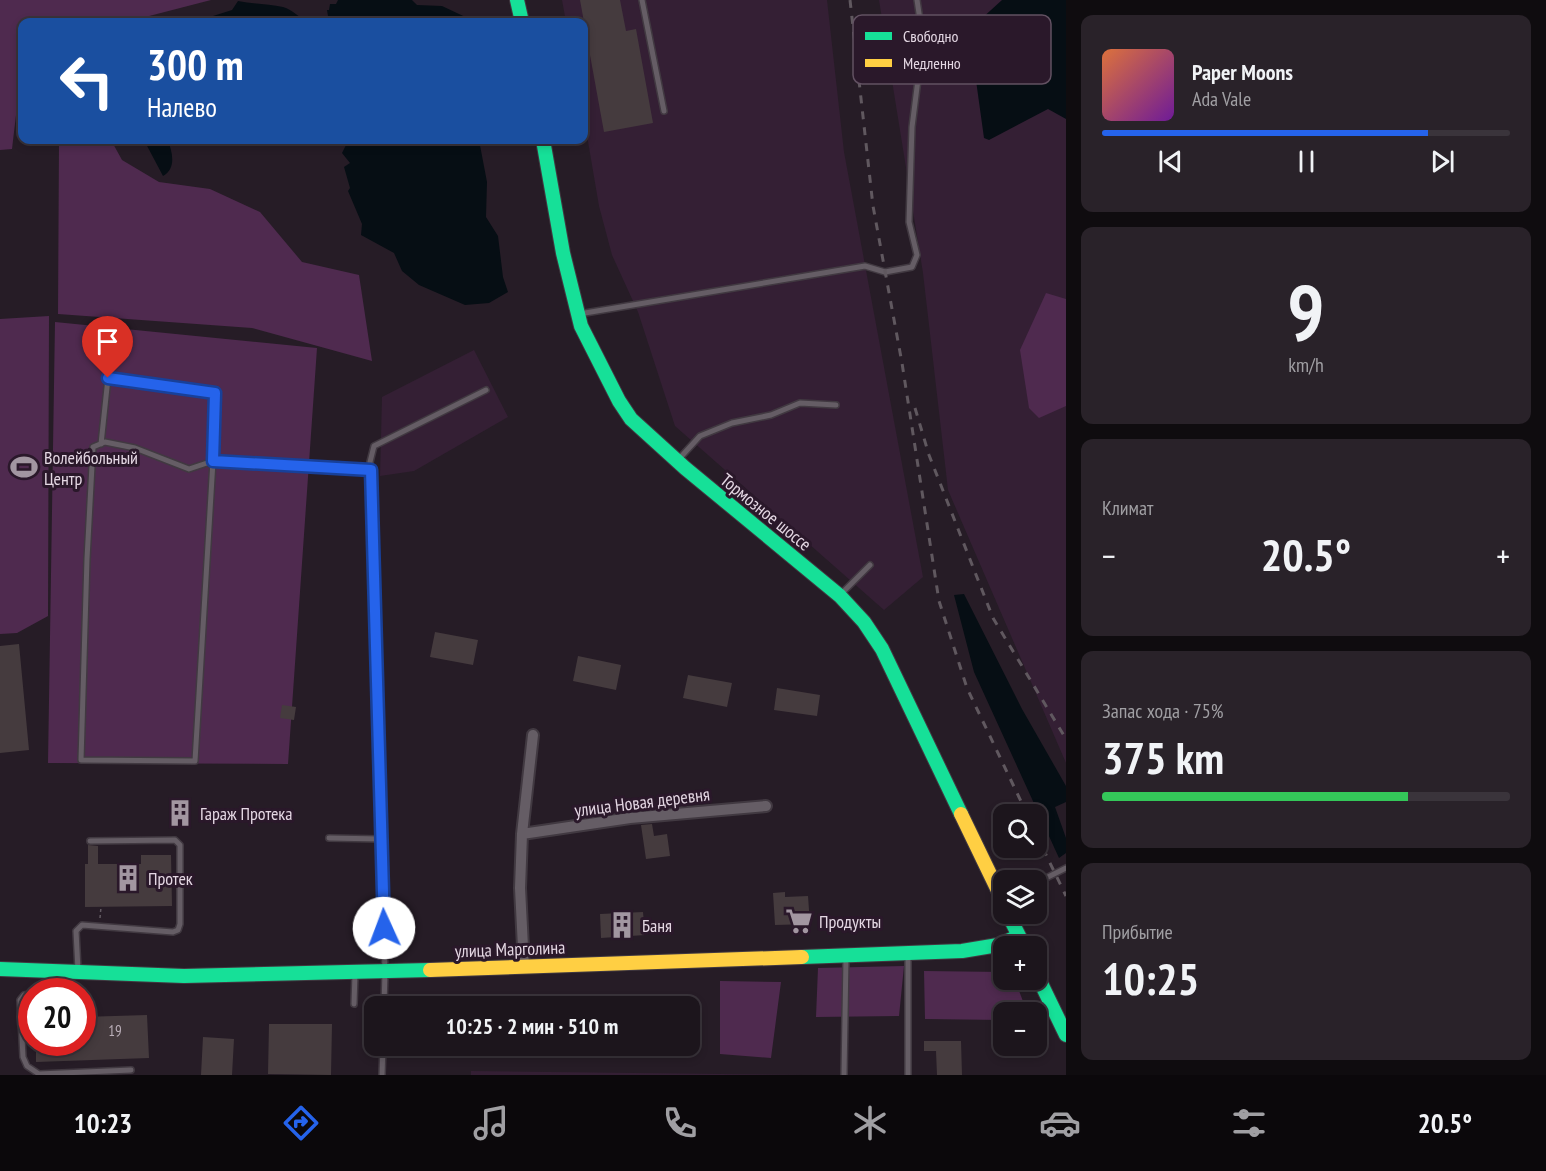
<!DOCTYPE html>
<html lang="ru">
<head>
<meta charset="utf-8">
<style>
  body { margin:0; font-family:"PT Sans Narrow",sans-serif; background:#292229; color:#f1f3f6; height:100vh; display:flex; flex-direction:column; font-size:22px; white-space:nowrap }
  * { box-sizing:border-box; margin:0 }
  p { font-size:20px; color:#a09fa3 }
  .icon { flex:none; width:33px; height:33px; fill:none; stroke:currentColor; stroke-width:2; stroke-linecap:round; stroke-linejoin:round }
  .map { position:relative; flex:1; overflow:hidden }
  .panel { display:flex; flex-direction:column; gap:15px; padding:15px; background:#0f0c0f; width:480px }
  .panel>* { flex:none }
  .hud { position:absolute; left:18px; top:18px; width:570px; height:126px; border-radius:12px; box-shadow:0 3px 9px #0003,0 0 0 2px #3a343b; background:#1a4fa0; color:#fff; overflow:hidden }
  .tools { position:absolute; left:993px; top:804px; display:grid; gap:12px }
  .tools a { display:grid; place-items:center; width:54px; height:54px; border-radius:12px; background:#1c151c; box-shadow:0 3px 9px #0003,0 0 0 2px #3a343b; font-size:30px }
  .speed { position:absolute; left:18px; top:978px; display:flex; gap:12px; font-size:30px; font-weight:700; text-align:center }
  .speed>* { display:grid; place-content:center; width:78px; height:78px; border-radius:50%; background:#1c151c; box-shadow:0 3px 9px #0003,0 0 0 2px #3a343b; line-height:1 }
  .speed .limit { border:9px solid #d22; background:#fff; color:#111 }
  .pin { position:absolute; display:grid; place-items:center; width:51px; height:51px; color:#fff; margin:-62px -26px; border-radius:50% 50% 50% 0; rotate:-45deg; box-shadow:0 0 6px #0007 }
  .pin .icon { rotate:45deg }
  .me { position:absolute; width:66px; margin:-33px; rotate:358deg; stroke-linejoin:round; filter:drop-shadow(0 0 4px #0008) }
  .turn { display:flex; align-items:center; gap:21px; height:126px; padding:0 30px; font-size:27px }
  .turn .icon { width:78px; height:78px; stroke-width:2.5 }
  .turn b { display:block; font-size:42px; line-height:51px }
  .big { font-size:45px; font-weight:600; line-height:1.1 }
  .panel .tile { flex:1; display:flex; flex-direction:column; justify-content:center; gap:9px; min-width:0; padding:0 21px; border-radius:12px; background:#292229 }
  .panel .dial { align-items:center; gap:0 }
  .dial b { font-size:78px; line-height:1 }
  .song { display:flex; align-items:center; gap:18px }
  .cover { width:72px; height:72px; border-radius:9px; background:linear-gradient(135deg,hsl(20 70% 55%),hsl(280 70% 35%)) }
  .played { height:6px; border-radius:3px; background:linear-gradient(90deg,#2563eb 80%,#3a343b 80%) }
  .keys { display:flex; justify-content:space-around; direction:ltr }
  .heat { display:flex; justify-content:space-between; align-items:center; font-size:33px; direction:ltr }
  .charge { height:9px; border-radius:4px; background:linear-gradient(90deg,#34c759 75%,#3a343b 0) }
  .trip { position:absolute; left:364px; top:996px; width:336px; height:60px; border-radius:12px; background:#1c151c; box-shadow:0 3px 9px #0003,0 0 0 2px #3a343b; font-weight:600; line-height:60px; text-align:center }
  .tab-bar { display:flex; height:96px; justify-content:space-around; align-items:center; background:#0b080b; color:#a09fa3 }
  .tab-bar .icon { width:42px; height:42px }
  .tab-bar .active { color:#2563eb }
  .tab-bar b { font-size:27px; color:#f1f3f6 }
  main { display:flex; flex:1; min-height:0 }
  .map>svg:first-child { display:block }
  .built { fill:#341f34 }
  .green { fill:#4f2a4f }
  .water { fill:#060e14 }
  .building { fill:#453b3e }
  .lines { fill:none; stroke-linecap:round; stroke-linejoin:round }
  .lane-casing { stroke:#413941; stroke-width:8 }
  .street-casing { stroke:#413941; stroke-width:14 }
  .fast-casing { stroke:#413941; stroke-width:16 }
  .slow-casing { stroke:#413941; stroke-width:16 }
  .path { stroke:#625a62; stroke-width:1.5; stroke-dasharray:3 3; stroke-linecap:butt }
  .lane { stroke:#655d65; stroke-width:5 }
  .street { stroke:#655d65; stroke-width:10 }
  .fast { stroke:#16e098; stroke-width:14 }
  .slow { stroke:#ffcf43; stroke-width:14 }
  .rail { stroke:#60585f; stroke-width:3; stroke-dasharray:8 8; stroke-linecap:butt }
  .route-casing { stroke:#184099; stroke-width:15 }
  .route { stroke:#2563eb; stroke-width:10 }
  .labels { text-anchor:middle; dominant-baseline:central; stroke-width:6; stroke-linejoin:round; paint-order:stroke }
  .number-label { font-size:15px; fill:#bcb0ba }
  .poi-label { font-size:18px; fill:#e4d7e3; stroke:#2a182a; text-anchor:start }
  .street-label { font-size:18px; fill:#e4d7e3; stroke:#2a182a }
  .key { fill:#2a182a; stroke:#625162; stroke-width:1.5 }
  .key-label { font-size:16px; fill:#e4d7e3 }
</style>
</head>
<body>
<main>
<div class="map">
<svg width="1066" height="1075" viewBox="0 0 1066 1075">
  <rect width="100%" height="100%" fill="#261c26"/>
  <path class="built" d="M562,0H827L844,152L923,577L884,610L675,426L638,312L612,255L599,206L584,118V22H566Z
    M879,0H1066V763L948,490L923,273Z
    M474,350L508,417L414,471L380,476L382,397Z
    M471,1071L804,1075H471Z"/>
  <path class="green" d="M0,0H211L126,22H22V64L12,149L0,150Z
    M59,140H111L122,160L159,182L210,189L260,212L302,262L359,275L372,361L252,328L58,314Z
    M1046,293L1066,299V406L1039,418L1029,408L1020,350Z
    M49,316L48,616L17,633L0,634V319Z
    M55,322L317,348L288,764L48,763Z
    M904,966L899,1016L816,1017L818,968Z
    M924,971L1003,972L1004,980H1015L1027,1012H1004L1003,1020L925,1019Z
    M720,981L781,982L771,1058L720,1054Z"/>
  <path class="water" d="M338,0H412L417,5L442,6L476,22H329L327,10H329L330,4H336Z
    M1002,0H1066V119L1048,109L989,140L984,138L969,30Z
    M238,1C253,4 269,4 283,7C293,9 299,20 310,20L312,22H194L232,10Z
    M127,140H168C172,152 177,168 163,176L145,142L133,140L128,143Z
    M343,140H479L487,182L486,217L498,236L503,277L508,292L489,303L465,305L419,285L402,271L394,253L361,235L362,224L348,191L350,188L344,167L350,163L342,153L346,145Z
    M964,594L1022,709L1066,786V802L1055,807L1066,838V853L1059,858L974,672L954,595Z"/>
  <path class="building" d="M580,0H620L626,31L636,29L653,123L604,132Z
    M435,632L478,640L473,665L430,657Z
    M19,644L29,750L0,753V646Z
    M578,656L621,665L616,690L573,681Z
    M688,675L732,683L727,707L683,698Z
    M777,688L820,695L817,716L774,710Z
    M282,705L296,707L294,720L280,718Z
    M171,802H189V825H171Z
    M652,824L654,836L667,834L670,856L646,859L641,825Z
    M88,845L98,846V864H141V855H171L172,906L85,907V864H88Z
    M785,892V897L808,896L810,924L775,925L773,893Z
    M643,912L645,935L601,938L600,914Z
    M147,1015L149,1058L36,1062V1042H82V1017Z
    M269,1024H332L331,1075L268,1074Z
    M203,1037L234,1039L232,1075H201Z
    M924,1041H961L962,1075H937L936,1051H924Z"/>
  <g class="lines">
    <defs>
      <path id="lane" d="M642,0L664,111
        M579,314L865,266L885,272L912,267L917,255L909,222L912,127L923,40L917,0
        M101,444L108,378L215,393L213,461L189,469L135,448L105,442L93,447L87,559L81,760L195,761L213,461L371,470
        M678,460L700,436L732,423L771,415L800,403L836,405
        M841,594L870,565
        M329,838L381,839
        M1036,883L1066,868
        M78,970L76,931L82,925L173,932L178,930L180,924V845L175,840L90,841
        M50,992L52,988L50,973
        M32,994L24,995L20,1000L23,1057L27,1066L39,1074L131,1070
        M354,1004L355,974
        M384,1006L385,972L370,462L374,446L486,390
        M382,1075L383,1046
        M844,1075L846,958
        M908,1075V956"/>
      <path id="street" d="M522,834L630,818L766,806
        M524,967L520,888L522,834L533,735"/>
      <path id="fast" d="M517,0L522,22
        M543,140L563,253L581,326L619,401L631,419L685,468L840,596L864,622L882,649L961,814
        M1008,914L1024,946
        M802,957L962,951L998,945L1019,936
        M0,969L184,976L430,970
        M1036,973L1066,1035"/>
      <path id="slow" d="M961,814L1004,903
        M430,970L802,957"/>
    </defs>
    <use href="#lane" class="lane-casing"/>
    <use href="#street" class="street-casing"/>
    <use href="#fast" class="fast-casing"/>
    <use href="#slow" class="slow-casing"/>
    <path class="path" d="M100,918L101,907"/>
    <use href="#lane" class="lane"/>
    <use href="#street" class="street"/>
    <use href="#fast" class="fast"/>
    <use href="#slow" class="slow"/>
    <path class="rail" d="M850,0L873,206L902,363L939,601L967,688L1027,814
      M915,408L929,455L993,618L1066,739
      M1036,834L1066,896"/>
  </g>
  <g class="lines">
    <defs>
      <path id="route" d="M108,378L215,393L213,461L371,470L384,928"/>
    </defs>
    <use href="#route" class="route-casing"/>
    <use href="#route" class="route"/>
  </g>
  <defs>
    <symbol id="stadium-bare" viewBox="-9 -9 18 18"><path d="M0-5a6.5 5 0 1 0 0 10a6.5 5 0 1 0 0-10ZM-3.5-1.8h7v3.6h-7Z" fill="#a296a1" stroke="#2a182a" stroke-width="2.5" paint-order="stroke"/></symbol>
    <symbol id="building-bare" viewBox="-9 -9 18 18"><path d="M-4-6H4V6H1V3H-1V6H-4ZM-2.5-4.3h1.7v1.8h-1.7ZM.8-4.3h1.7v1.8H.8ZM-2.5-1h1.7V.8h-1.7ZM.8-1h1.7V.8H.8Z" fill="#a296a1" stroke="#2a182a" stroke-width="2.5" paint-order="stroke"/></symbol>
    <symbol id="supermarket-bare" viewBox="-9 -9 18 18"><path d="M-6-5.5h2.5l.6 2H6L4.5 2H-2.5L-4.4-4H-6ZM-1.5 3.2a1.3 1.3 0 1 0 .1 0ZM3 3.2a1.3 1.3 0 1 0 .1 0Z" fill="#a296a1" stroke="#2a182a" stroke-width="2.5" paint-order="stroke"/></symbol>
  </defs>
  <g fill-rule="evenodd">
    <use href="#stadium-bare" x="5" y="448" width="38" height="38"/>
    <use href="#building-bare" x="161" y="794" width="38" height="38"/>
    <use href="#building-bare" x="109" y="859" width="38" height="38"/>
    <use href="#supermarket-bare" x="780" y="902" width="38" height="38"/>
    <use href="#building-bare" x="603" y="906" width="38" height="38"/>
  </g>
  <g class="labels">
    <g class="number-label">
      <text x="115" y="1030">19</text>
    </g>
    <g class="poi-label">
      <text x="44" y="457">Волейбольный<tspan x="44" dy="21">Центр</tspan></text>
      <text x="200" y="813">Гараж Протека</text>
      <text x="148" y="878">Протек</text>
      <text x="819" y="921">Продукты</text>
      <text x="642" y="925">Баня</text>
    </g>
    <g class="street-label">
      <text transform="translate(766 512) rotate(39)">Тормозное шоссе</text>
      <text transform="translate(642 802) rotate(-7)">улица Новая деревня</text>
      <text transform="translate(510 949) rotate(-2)">улица Марголина</text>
    </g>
  </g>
  <rect x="853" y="15" width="198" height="69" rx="9" class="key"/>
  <rect x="865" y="32" width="27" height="8" fill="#16e098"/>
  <rect x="865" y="59" width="27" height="8" fill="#ffcf43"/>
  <g class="key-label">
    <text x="903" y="42">Свободно</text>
    <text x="903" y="69">Медленно</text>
  </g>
</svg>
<div class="tools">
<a><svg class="icon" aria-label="search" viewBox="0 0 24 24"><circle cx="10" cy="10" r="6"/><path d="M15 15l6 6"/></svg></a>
<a><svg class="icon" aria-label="layers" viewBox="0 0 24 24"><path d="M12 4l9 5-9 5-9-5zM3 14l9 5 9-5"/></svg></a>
<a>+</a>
<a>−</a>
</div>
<div class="speed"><div class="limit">20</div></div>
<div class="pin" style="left:108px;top:378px;background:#d93025"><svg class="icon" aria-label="arrive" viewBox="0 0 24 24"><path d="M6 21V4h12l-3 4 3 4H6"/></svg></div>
<svg class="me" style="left:384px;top:928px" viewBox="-20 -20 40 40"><circle r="19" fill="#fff"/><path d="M0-13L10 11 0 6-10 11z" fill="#2563eb"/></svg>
<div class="trip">10:25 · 2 мин · 510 m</div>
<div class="hud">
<div class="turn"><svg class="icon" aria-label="left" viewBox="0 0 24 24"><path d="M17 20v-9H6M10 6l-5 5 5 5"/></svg><div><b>300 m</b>Налево</div></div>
</div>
</div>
<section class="panel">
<div class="tile">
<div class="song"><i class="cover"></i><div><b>Paper Moons</b><p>Ada Vale</p></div></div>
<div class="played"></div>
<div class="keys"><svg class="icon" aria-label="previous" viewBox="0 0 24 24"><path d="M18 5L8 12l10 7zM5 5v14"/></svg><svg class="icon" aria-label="pause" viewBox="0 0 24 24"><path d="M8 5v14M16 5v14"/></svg><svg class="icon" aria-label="next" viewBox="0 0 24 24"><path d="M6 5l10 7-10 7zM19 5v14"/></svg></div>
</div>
<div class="tile dial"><b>9</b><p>km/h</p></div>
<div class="tile"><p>Климат</p>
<div class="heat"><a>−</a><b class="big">20.5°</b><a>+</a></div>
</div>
<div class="tile"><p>Запас хода · 75%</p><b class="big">375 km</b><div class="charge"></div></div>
<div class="tile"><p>Прибытие</p><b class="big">10:25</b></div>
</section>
</main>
<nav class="tab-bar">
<b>10:23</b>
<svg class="icon active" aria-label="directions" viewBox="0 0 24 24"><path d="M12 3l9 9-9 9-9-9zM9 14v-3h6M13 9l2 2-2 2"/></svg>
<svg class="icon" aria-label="music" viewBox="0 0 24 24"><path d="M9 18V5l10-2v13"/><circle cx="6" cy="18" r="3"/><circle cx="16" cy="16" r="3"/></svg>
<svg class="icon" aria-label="phone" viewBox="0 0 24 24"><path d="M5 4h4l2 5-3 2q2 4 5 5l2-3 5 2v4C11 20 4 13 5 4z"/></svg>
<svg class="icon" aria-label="climate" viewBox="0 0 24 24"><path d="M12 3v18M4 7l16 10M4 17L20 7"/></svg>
<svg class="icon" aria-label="car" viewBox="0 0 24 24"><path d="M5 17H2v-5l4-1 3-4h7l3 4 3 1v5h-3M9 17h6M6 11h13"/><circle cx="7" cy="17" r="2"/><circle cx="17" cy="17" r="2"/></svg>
<svg class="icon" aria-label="filters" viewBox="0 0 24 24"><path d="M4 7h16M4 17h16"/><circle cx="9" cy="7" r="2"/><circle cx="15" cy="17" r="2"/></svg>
<b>20.5°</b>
</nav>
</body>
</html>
